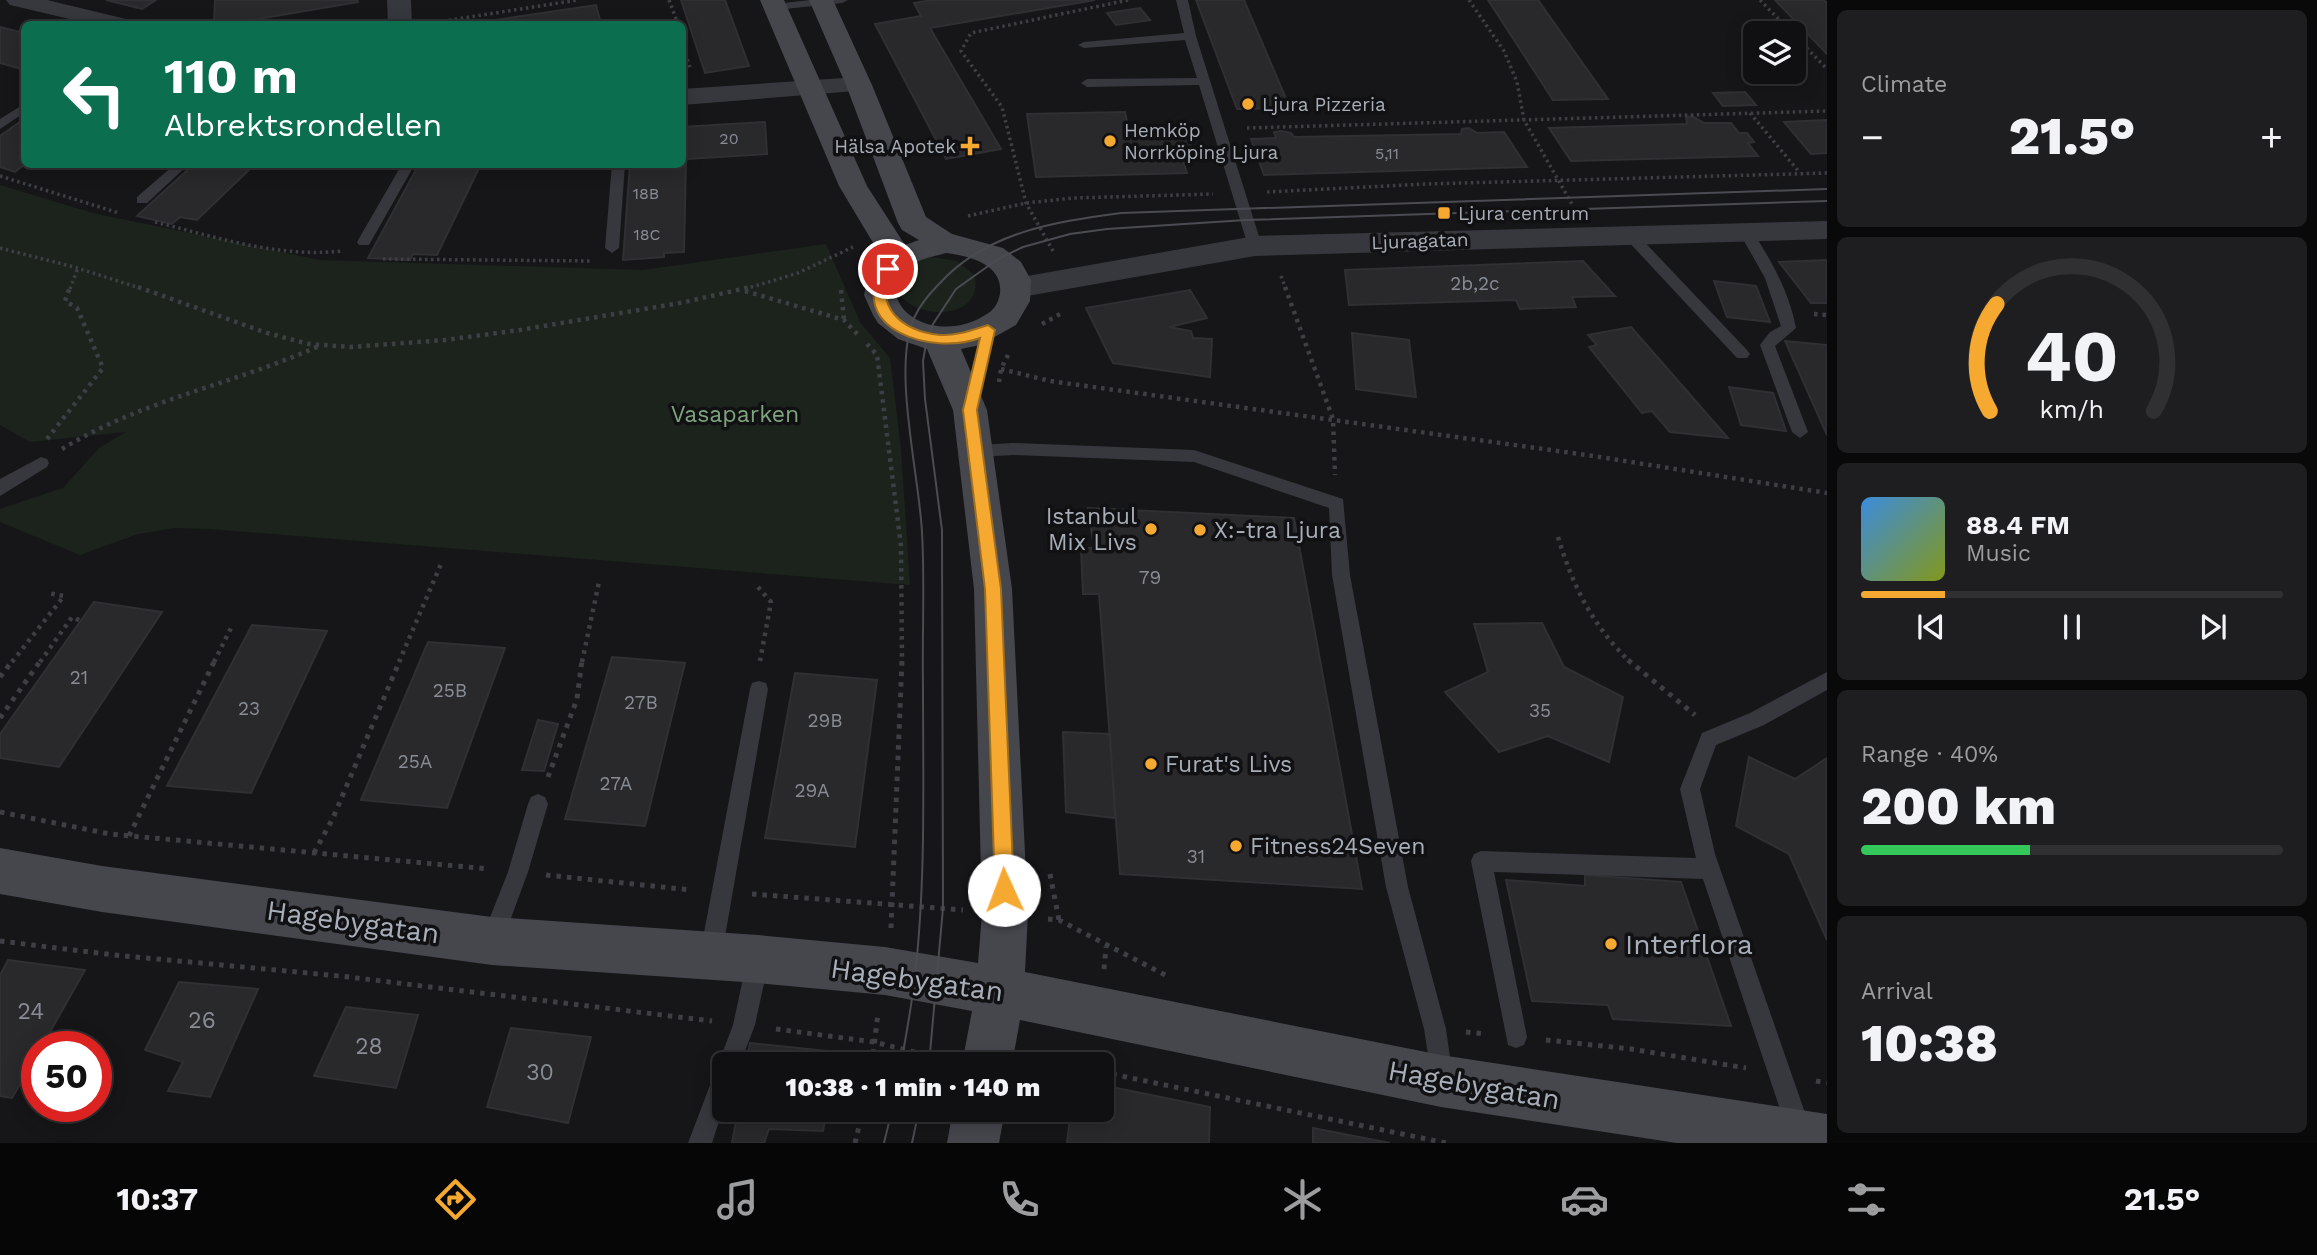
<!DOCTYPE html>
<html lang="en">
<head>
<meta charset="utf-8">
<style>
  body { margin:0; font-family:"Work Sans",sans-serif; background:#1e1e20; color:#f1f3f6; height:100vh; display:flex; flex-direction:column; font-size:26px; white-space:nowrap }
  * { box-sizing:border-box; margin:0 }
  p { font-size:23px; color:#9c9d9f }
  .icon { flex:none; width:38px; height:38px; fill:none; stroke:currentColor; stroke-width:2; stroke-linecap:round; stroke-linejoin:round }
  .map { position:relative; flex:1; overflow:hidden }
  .panel { display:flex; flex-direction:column; gap:10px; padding:10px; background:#09090a; width:490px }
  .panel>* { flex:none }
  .top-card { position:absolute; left:21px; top:21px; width:665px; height:147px; border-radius:10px; box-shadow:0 4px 18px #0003,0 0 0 2px #303032; background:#0b6e4f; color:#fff; overflow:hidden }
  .controls { position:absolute; left:1743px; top:21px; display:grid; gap:14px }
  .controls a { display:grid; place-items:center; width:63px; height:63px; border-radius:10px; background:#101012; box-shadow:0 4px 18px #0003,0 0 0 2px #303032; font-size:35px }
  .speed { position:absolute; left:21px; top:1031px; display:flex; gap:14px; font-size:35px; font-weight:700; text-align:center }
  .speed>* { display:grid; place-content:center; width:91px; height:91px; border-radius:50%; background:#101012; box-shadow:0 4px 18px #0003,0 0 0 2px #303032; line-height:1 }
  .speed .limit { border:10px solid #d22; background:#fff; color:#111 }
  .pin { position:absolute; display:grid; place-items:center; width:60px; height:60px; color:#fff; margin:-30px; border:4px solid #fff; border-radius:50%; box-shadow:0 2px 7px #0007 }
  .me { position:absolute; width:77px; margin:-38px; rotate:358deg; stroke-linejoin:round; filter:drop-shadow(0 0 5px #0008) }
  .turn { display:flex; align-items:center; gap:24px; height:147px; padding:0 28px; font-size:32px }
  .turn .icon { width:91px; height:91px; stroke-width:2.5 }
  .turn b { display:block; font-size:49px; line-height:60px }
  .big { font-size:52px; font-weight:800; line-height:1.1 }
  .panel .tile { flex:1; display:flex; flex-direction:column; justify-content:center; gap:10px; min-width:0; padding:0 24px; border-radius:10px; background:#1e1e20 }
  .panel .dial { align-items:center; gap:0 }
  .dial svg { height:182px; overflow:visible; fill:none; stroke:#303032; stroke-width:7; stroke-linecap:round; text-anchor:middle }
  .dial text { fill:#f1f3f6; stroke:none }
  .song { display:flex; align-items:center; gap:21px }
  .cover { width:84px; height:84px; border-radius:10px; background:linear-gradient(135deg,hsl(210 70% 55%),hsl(70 70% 35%)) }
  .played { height:7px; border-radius:4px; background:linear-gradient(90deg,#f6a930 20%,#303032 20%) }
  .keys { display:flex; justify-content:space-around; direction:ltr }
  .heat { display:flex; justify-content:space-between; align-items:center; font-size:38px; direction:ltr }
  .charge { height:10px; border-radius:5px; background:linear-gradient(90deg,#34c759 40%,#303032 0) }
  .trip { position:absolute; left:712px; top:1052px; width:402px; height:70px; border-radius:10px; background:#101012; box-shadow:0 4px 18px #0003,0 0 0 2px #303032; font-weight:800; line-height:70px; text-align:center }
  .tab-bar { display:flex; height:112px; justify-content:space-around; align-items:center; background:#060607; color:#9c9d9f }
  .tab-bar .icon { width:49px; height:49px }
  .tab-bar .selected { color:#f6a930 }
  .tab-bar b { font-size:32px; color:#f1f3f6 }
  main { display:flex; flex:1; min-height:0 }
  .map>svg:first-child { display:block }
  .green { fill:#1c231c }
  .building { fill:#29292c; stroke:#303034; stroke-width:2 }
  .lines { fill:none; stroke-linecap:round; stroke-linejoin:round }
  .path-far2 { stroke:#3d3f44; stroke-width:3.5; stroke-dasharray:2.5 3.5; stroke-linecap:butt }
  .path-far1 { stroke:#3d3f44; stroke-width:4.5; stroke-dasharray:3.5 5; stroke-linecap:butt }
  .path { stroke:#3d3f44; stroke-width:5; stroke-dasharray:4.5 6; stroke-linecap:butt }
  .lane { fill:#37383d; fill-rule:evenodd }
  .street { fill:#37383d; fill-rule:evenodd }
  .secondary { fill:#45474d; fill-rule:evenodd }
  .tram { stroke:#4a4c52; stroke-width:2 }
  .route { fill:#f6a930; stroke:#a06e1f; stroke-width:2 }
  .poi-dot { fill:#f6a930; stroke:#111113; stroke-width:2.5 }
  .labels { text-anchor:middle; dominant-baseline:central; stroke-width:7; stroke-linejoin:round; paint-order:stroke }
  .far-number-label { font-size:16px; fill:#888c94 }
  .far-poi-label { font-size:19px; fill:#a8aeb8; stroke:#111113; text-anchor:start }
  .far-street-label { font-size:19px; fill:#a8aeb8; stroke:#111113 }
  .number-label { font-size:19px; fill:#888c94 }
  .park-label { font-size:23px; fill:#7ea47e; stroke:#111113 }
  .poi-label { font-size:23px; fill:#a8aeb8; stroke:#111113; text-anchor:start }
  .near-number-label { font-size:23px; fill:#888c94 }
  .near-street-label { font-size:28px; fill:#a8aeb8; stroke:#111113 }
  .near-poi-label { font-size:28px; fill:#a8aeb8; stroke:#111113; text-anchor:start }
</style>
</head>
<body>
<main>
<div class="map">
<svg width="1827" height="1143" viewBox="0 0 1827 1143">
  <rect width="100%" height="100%" fill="#161618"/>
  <path class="green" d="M0,185L93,213L320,260L643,270L826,244L860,322L890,358L901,449L910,585L210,529L174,528L138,534L80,555L0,522V509L63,488L99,448L126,432L30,442L0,425Z
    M932,257L957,261L974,275C987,319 914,324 896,289L901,272L919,259Z"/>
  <path class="building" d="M106,0H156L142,9Z
    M215,0H357L358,2L229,24H214Z
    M681,0H725L749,66L705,73Z
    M932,0H1095L930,28L1001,149L946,159L875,24L921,16L914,3Z
    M1196,0H1244L1290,108L1237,109Z
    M1488,0H1538L1608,99L1553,100Z
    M1775,0H1824L1827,3V54Z
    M596,5L601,24H468Z
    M1140,8L1150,20L1116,25L1107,13Z
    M0,27L24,33V70L0,63Z
    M1745,92L1756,105L1723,106L1713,93Z
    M1125,112L1128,127L1185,126L1193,154H1181L1187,173L1036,177L1027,114Z
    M1692,116L1704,123H1731L1739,133H1747L1754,142L1748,143L1758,156L1571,161L1549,128L1687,124L1686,117Z
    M24,119L25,164L15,172L0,167V136Z
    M1827,120V153L1811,154L1784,122Z
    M765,122L767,154L686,159L684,252L664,253V257L623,260L630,164H682V127Z
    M1469,128L1477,133L1504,132L1527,167L1264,175L1251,139L1276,138L1274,132L1281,131L1291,133L1294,137L1461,134L1462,129Z
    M194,164H255L197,220L180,217L172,224L137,216Z
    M419,164H481L437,255L413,254L410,260L368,258Z
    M1827,260V303H1811L1779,262Z
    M1583,261L1615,296L1572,297L1576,307L1520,309L1516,300L1349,305L1345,270Z
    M1714,281L1756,286L1770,322L1727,317Z
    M1190,290L1207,318L1169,327L1191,331L1193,338L1212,339L1210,377L1113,363L1086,308Z
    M1631,327L1728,438L1670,432L1652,411L1642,413L1589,347L1597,345L1588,335Z
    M1352,333L1409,340L1416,397L1356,389Z
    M1785,341L1827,345V435Z
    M1729,387L1773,393L1786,431L1741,425Z
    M1088,508L1294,518L1362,889L1120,874L1099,594H1083L1081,548H1094Z
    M94,602L162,612L59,767L0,758V734Z
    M1542,623L1564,667L1623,697L1609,762L1548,736L1499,752L1445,692L1488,672L1474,624Z
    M252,625L327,631L251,793L167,786Z
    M428,642L505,648L447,808L361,800Z
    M612,657L685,663L645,826L565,819Z
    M795,673L877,680L855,847L765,838Z
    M538,720L558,724L544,771L522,770Z
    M1063,732L1110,734L1115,818L1066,812Z
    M1749,757L1795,779L1827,758V940L1789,854L1736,826Z
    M1585,875L1681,882L1731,1026L1613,1019L1608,1005L1532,1001L1506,880L1585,886Z
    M8,960L85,970L42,1046H37V1055L12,1098L0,1096V975Z
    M179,982L258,989L210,1097L168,1091L183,1062L145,1050Z
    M346,1007L418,1015L396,1088L314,1076Z
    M511,1028L591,1037L568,1123L487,1107Z
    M750,1043L836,1052L834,1064H746Z
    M1102,1085L1210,1107L1209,1143H1067L1071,1110H1102Z
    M738,1110H827L823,1131L769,1129L764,1143H732Z
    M1313,1128L1390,1143H1313Z"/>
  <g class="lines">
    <path class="path-far2" d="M669,0L678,24
      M1469,0L1504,51L1517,82L1524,120L1573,206
      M1760,0L1792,33
      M431,23L578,0
      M1794,35L1827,69
      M682,42L690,68
      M1750,113L1800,173
      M1247,128L1827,111
      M0,176L119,213
      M1267,192L1426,184L1827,173
      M968,216L1026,203L1073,198L1213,194
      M155,222C216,237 278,258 342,251
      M0,248L74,267L143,289
      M1053,251L1026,203L1002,107L961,51L971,33L1128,0
      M383,259L591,261
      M1281,276L1286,289
      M70,289L78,268
      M745,289L798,273L853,247"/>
    <path class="path-far1" d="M138,287L267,333L309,344L350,347L445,340L520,330L680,303L751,287
      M1285,287L1333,419L1335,475
      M841,290L844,320
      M745,291L844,320L858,335
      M1814,314L1827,315
      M1042,324L1062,313
      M867,344L877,355L901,546L902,662
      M1001,369L1050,381L1587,455L1827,493
      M999,382L1001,369L1008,355
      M47,439L103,368L77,308L65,301L70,287
      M62,449C142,400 234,384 319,346
      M1558,537C1573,587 1593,626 1630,662
      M758,587L771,602L760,661
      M12,662L64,596L48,593
      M40,662L72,617L81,621
      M214,662L232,626
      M399,662L441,564
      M582,662L599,582"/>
    <path class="path" d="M1628,660L1695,715
      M0,677L13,660
      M0,718L41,660
      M548,777L577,699L582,660
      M0,812L110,834L489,869
      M129,836L215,660
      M314,853L333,818L400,660
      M1050,874L1059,920
      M546,875L691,890
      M752,894L963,910
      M1048,919L1059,920L1169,977
      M891,928L902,660
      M0,941L114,955L340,976L712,1021
      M1104,969L1106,947
      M776,1029L874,1042L943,1059
      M1466,1032L1485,1034
      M1546,1040L1631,1049L1746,1068
      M872,1064L878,1013
      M1031,1064H1044
      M1102,1072L1446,1143
      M1816,1081L1827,1083
      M855,1143L863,1110"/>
    <path class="lane" d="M810,0H848L842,3L775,10L769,7L775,4Z
      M1176,0H1188L1196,36L1262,246L1260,249H1250L1248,246L1199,85L1087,87L1081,83L1087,79L1197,78L1185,40L1084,48L1078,45L1084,42L1184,33Z
      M24,104V113L0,129V119Z
      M175,164H189L147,203H137V197Z
      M402,164H415L369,245H359L357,242Z
      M612,164H625L619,248L612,253L605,248Z
      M1746,228L1751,229C1771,260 1789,291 1796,328L1775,346L1808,432L1800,438L1792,432L1760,345L1770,332L1781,326L1765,278L1739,232Z
      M1630,230L1635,232L1747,350L1750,354L1747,358H1737L1625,238V232Z
      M1013,443L1194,450L1343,499L1350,575L1408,887L1446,1029L1453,1078L1449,1086L1441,1090L1433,1086L1424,1029L1386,887L1332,575L1329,508L1194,462L1013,455L977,457L969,451L977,445Z
      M41,457L47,459L49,463L47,467L0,496V479Z
      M1827,672V690L1764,725L1716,745L1700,789L1715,854L1811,1130L1807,1138L1799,1142L1791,1138L1787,1130L1703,879L1494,872L1527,1037L1524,1045L1516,1048L1508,1045L1471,861L1474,854L1481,851L1696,858L1680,789L1702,733L1750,713Z
      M759,681L766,683L768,689L722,954L719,962L711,965L703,962L700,954L750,689L752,683Z
      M538,794L545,797L548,804L528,872L500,948L492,951L484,948L481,940L508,872L528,804L531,797Z
      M758,949L766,952L769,960L755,1025L740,1064H724V1106L712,1143H688L733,1025L747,960L750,952Z"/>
    <path class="street" d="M6,0H47L126,19L130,24H91L10,5Z
      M387,0H411L412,24H388Z
      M859,77L868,80L872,85L868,90L682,105V89Z
      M1827,221V239L1255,256L1016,298L1005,295L1001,288L1005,281L1016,278L1255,236Z"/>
    <path class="secondary" d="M760,0H784L867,186L905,245L919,240L902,230L898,223L846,85L809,0H833L872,85L926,217L952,234L1003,248L1021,262L1031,280L1030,301L1016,325L980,345L961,349L987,410L1012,589L1028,914L1025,972L1441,1055L1827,1114V1143H1677L1441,1107L1020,1020L1012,1064H962L972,1011L885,995L758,983L492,965L102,912L0,894V848L102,866L492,917L758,935L885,947L978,963L982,914L974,589L953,410L927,349L898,339L878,323L873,315L864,295L868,274L873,267L875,246L839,186ZM946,253C969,256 1003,264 1000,293C999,300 996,307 990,312C930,354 862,295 915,263C924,258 936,256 946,253Z
      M953,1110H1005L999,1143H947Z"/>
    <path class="tram" d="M901,1064C906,1035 912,1005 915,975C926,880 923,781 923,685C922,634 925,583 922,532C919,474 892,368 914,318C920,305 929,294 939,284C986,232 1054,222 1121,213L1827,189
      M929,1064L943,908L942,530L925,399L923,361L927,338L933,324L956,289L998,259L1023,247L1070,234L1107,229L1246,220L1827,201
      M884,1143L892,1110
      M912,1143L919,1110"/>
  </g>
  <path class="route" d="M888,265L894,269C871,307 903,331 940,335C957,336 972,330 988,325L995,330L977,410L1001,589L1014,890L1011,897L1004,899L998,897L995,890L985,589L963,410L980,338C932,356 845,329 883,266Z"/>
  <g class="poi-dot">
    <circle cx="1248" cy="104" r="7"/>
    <circle cx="1110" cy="141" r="7"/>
    <path d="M966.5 135.5h7v7h7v7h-7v7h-7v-7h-7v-7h7z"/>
    <rect x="1437" y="206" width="14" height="14" rx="3.5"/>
    <circle cx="1151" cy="529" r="7"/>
    <circle cx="1200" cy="530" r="7"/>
    <circle cx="1151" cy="764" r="7"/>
    <circle cx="1236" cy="846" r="7"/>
    <circle cx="1611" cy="944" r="7"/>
  </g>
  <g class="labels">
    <g class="far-number-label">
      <text x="729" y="138">20</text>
      <text x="1387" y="153">5,11</text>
      <text x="646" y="193">18B</text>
      <text x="647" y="234">18C</text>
    </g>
    <g class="far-poi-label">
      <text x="1262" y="104">Ljura Pizzeria</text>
      <text x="1124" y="130">Hemköp<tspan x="1124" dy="22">Norrköping Ljura</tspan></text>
      <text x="956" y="146" text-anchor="end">Hälsa Apotek</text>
      <text x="1458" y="213">Ljura centrum</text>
    </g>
    <g class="far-street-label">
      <text transform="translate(1420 241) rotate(-2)">Ljuragatan</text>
    </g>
    <g class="number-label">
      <text x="1475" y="283">2b,2c</text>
      <text x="1150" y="577">79</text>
      <text x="79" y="677">21</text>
      <text x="450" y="690">25B</text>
      <text x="641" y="702">27B</text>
      <text x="249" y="708">23</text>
      <text x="1540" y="710">35</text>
      <text x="825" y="720">29B</text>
      <text x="415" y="761">25A</text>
      <text x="616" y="783">27A</text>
      <text x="812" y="790">29A</text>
      <text x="1196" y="856">31</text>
    </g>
    <g class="park-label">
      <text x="735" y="414">Vasaparken</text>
    </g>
    <g class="poi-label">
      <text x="1137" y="516" text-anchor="end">Istanbul<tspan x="1137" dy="26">Mix Livs</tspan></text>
      <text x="1214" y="530">X:-tra Ljura</text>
      <text x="1165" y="764">Furat's Livs</text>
      <text x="1250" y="846">Fitness24Seven</text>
    </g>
    <g class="near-number-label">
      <text x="31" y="1011">24</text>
      <text x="202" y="1020">26</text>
      <text x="369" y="1046">28</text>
      <text x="540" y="1072">30</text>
    </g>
    <g class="near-street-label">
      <text transform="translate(353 922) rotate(8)">Hagebygatan</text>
      <text transform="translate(917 980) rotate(8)">Hagebygatan</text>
      <text transform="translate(1474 1085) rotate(10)">Hagebygatan</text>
    </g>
    <g class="near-poi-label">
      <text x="1625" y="944">Interflora</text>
    </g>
  </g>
</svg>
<div class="controls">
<a><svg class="icon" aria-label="layers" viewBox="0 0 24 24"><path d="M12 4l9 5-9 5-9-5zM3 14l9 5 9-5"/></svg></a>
</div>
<div class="speed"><div class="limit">50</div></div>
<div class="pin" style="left:888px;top:269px;background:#d93025"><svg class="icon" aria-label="arrive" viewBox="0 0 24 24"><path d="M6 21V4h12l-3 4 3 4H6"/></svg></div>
<svg class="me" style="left:1004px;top:890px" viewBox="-20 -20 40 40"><circle r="19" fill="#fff"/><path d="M0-13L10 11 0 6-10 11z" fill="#f6a930"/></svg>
<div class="trip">10:38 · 1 min · 140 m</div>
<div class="top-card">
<div class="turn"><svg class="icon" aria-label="left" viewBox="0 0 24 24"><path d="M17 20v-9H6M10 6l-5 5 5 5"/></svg><div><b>110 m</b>Albrektsrondellen</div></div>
</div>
</div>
<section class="panel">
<div class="tile"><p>Climate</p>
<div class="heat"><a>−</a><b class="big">21.5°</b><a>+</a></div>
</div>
<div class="tile dial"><svg viewBox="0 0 100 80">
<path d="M14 69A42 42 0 1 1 86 69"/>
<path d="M14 69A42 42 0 0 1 17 22" stroke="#f6a930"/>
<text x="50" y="56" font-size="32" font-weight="700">40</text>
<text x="50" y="72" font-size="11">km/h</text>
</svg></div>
<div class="tile">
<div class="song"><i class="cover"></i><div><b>88.4 FM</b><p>Music</p></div></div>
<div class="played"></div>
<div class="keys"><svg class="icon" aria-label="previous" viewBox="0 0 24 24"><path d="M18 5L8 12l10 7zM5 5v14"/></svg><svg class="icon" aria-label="pause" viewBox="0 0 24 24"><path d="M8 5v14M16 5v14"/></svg><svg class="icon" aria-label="next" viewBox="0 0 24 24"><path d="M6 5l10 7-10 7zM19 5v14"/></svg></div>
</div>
<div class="tile"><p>Range · 40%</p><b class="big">200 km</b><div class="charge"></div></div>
<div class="tile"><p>Arrival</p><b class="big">10:38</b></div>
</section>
</main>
<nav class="tab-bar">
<b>10:37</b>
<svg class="icon selected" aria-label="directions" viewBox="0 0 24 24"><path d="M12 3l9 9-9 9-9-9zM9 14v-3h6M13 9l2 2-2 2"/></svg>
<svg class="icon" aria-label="music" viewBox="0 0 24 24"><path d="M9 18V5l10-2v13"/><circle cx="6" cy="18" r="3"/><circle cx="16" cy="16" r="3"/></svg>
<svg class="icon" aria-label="phone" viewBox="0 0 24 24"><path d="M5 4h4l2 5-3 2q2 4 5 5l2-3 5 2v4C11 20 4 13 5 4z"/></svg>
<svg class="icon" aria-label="climate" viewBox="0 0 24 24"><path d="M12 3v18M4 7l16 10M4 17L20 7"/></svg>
<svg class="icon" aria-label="car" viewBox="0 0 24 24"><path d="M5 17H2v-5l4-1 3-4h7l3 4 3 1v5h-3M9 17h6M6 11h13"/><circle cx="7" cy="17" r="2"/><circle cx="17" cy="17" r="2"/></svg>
<svg class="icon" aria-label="filters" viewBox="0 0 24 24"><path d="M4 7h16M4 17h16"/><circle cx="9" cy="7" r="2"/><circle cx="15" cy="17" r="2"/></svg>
<b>21.5°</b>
</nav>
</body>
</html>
